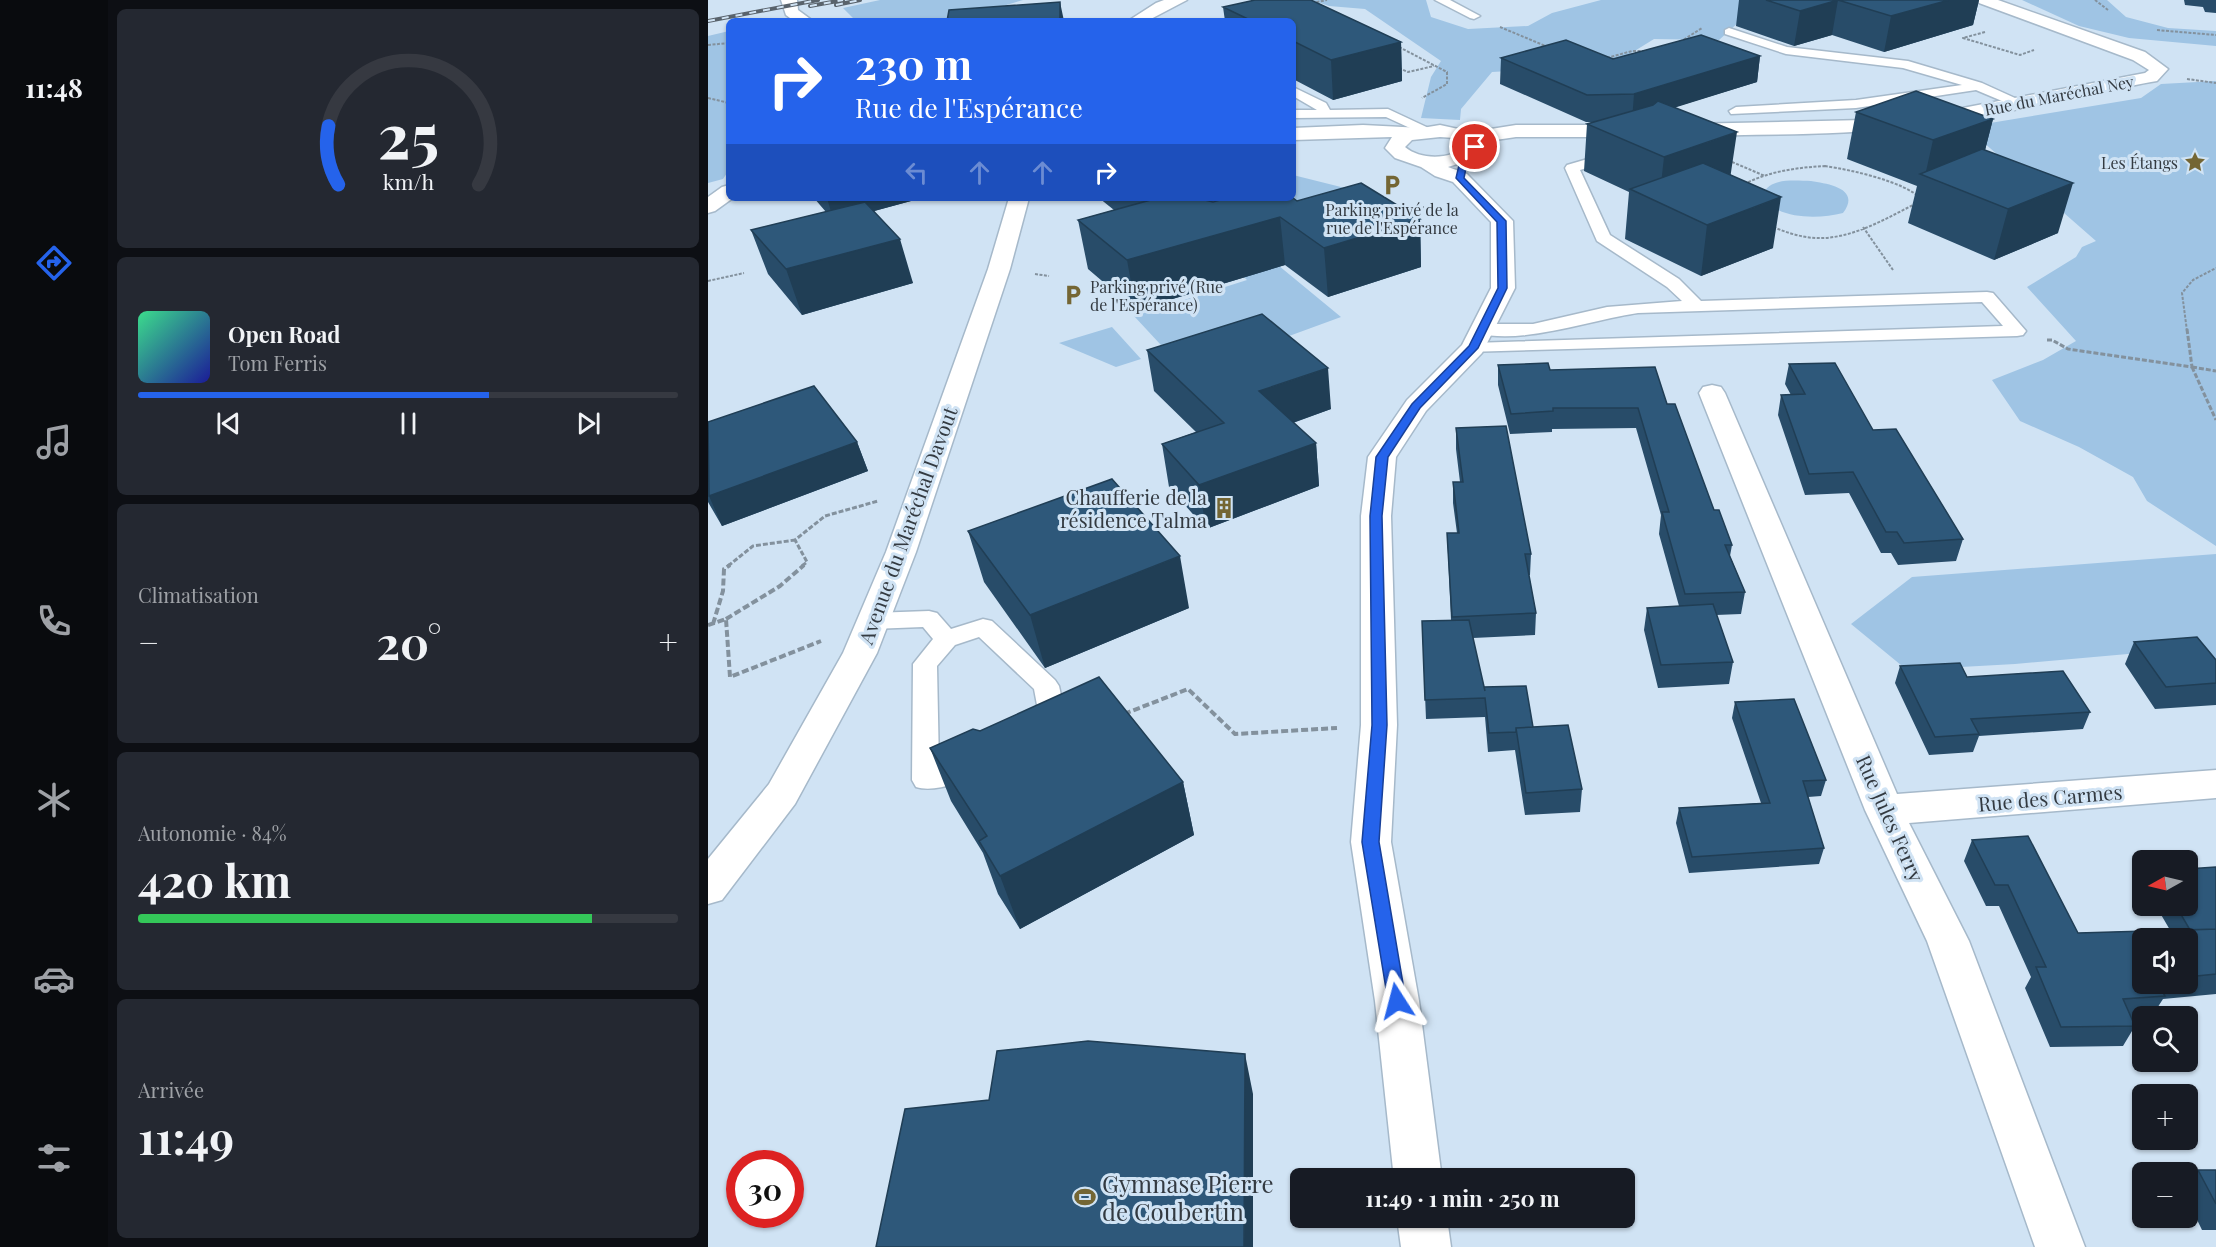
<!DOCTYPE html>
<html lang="fr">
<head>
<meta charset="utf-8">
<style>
  body { margin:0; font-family:"Playfair Display",serif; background:#242831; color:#f1f3f6; height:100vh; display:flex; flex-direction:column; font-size:22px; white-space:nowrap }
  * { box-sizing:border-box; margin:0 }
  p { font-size:20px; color:#9ea1a6 }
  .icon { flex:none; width:33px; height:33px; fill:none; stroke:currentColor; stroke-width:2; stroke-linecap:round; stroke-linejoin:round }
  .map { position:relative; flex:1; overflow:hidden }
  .side { display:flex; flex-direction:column; gap:9px; padding:9px; background:#0d0f14; width:600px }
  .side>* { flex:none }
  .banner { position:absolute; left:18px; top:18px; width:570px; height:183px; border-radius:9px; box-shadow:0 2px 4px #0004; background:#2563eb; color:#fff; overflow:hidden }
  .needle { width:39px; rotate:262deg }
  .fabs { position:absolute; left:1424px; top:850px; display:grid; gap:12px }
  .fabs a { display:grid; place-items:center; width:66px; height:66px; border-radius:9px; background:#171b24; box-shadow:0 2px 4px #0004; font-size:30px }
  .speed { position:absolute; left:18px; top:1150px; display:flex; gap:12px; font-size:30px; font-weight:700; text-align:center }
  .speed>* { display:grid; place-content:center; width:78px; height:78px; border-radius:50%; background:#171b24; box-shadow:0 2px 4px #0004; line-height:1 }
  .speed .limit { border:9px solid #d22; background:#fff; color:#111 }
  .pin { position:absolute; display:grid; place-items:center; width:51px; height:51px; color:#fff; margin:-26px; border:3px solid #fff; border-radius:50%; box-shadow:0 2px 6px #0007 }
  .me { position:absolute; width:66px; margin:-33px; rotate:351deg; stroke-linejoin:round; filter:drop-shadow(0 0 4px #0008) }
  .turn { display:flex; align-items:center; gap:21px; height:126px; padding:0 30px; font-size:27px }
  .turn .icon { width:78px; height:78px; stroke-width:2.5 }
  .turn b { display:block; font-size:42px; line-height:51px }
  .lanes { display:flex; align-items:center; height:57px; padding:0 30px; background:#0003; justify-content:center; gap:30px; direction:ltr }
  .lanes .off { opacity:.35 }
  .big { font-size:45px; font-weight:700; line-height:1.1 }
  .side .widget { flex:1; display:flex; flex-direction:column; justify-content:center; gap:9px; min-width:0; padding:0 21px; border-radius:9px; background:#242831 }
  .side .dial { align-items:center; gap:0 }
  .dial svg { height:156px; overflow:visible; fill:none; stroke:#363941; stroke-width:7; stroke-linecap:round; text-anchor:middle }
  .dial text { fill:#f1f3f6; stroke:none }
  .song { display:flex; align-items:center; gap:18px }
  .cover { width:72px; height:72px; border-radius:9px; background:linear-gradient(135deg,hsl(150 70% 55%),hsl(240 70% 35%)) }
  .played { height:6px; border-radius:3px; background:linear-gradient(90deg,#2563eb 65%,#363941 65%) }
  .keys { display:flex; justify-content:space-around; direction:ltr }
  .heat { display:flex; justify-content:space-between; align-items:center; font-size:33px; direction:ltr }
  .charge { height:9px; border-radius:4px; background:linear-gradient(90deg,#34c759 84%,#363941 0) }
  .trip { position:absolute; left:582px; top:1168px; width:345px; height:60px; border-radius:9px; background:#171b24; box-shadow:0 2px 4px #0004; font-weight:700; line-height:60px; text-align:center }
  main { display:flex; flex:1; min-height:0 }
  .dock { display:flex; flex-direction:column; width:108px; justify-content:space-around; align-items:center; background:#090b0e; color:#9ea1a6 }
  .dock .icon { width:42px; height:42px }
  .dock .selected { color:#2563eb }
  .dock b { font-size:27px; color:#f1f3f6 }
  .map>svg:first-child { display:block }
  .green { fill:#9fc4e4 }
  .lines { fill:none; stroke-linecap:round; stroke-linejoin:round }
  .service-casing { stroke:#a6b9ca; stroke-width:3 }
  .minor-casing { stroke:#a6b9ca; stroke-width:3 }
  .path-far2 { stroke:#83919d; stroke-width:2; stroke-dasharray:3 1.5; stroke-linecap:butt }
  .path-far1 { stroke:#83919d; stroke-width:3; stroke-dasharray:5 2; stroke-linecap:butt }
  .path { stroke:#83919d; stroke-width:4; stroke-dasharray:7 3; stroke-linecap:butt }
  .service { fill:#fff; fill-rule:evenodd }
  .minor { fill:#fff; fill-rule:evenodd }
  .rail-casing { stroke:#59636c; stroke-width:4 }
  .rail { stroke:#d0e3f4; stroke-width:2; stroke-dasharray:7; stroke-linecap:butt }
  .wall { fill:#284c69; fill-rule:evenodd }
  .shaded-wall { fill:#203e55 }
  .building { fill:#2e587a; stroke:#203e55; stroke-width:1.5 }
  .route { fill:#2563eb; stroke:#184099; stroke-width:1.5 }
  .labels { text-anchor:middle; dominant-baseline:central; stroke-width:6; stroke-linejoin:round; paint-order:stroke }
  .far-street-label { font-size:16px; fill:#333a41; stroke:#d0e3f4 }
  .far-poi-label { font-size:16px; fill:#333a41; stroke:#d0e3f4; text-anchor:end }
  .poi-label { font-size:20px; fill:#333a41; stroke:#d0e3f4; text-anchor:end }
  .street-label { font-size:20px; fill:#333a41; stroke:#d0e3f4 }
  .near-poi-label { font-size:24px; fill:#333a41; stroke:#d0e3f4; text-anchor:start }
</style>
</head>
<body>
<main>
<nav class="dock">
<b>11:48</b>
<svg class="icon selected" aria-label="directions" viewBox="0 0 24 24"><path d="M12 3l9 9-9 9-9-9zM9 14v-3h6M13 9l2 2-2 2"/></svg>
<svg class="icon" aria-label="music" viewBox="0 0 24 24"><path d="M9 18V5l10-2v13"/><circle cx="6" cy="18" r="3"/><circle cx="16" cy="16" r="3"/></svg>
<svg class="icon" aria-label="phone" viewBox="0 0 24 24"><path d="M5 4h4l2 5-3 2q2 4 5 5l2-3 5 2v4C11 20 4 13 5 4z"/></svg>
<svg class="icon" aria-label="climate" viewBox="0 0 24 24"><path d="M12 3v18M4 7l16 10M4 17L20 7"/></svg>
<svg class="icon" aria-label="car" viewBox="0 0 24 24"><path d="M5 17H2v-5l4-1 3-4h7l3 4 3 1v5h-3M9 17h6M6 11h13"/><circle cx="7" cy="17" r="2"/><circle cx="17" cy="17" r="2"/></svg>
<svg class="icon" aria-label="filters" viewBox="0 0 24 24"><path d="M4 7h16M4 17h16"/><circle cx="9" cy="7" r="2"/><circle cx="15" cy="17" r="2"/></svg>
</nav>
<section class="side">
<div class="widget dial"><svg viewBox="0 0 100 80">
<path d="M14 69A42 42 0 1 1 86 69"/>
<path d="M14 69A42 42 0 0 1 9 39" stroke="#2563eb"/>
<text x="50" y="56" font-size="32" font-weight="700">25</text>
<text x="50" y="72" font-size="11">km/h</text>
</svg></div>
<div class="widget">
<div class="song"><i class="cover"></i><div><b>Open Road</b><p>Tom Ferris</p></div></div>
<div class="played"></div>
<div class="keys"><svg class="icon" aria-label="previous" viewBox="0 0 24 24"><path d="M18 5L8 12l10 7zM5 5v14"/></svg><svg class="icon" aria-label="pause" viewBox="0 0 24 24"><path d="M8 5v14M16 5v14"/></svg><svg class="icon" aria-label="next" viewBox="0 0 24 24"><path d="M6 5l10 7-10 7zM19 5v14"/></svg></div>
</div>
<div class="widget"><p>Climatisation</p>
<div class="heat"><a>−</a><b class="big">20°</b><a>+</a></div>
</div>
<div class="widget"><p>Autonomie · 84%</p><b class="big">420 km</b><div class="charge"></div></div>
<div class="widget"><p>Arrivée</p><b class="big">11:49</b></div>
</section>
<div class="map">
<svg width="1508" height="1247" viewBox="0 0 1508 1247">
  <rect width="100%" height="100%" fill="#d0e3f4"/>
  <path class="green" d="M172,0H315L245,21H148L135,8Z
    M604,0H718L723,17L760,29L820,26L844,13L893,0H1066L1032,21L1011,40L946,39L904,65L784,72L753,109L752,120L713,118L723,77L733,61L657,9L621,6Z
    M1314,0H1399L1418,17L1460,28L1508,31V46L1421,38L1371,26Z
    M21,31V170L15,179L0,183V36Z
    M1508,81V546L1439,501L1425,477L1371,447L1312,421L1284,380L1335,360L1368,341L1319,287L1368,257L1374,247L1388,241L1258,127L1433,98L1453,84Z
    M585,175L641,189L596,220L585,198Z
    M1103,181C1122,184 1153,189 1135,213C1115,218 1087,219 1068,209C1062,207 1059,200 1055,195C1061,177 1087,181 1103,181Z
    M547,246L633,317L554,346L465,358L426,316L539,280L514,256Z
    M404,327L433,359L408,367L351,343Z
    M1508,554V659L1476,649L1307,664L1199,670L1143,624L1204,577Z"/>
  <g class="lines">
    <defs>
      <path id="service" d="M727,0H742L772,16L766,19L762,18Z
        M1021,28L1079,47L1200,61L1274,83L1318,103L1316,106H1306L1268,90L1148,108L1023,114L1021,111L1028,107L1148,100L1254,85L1195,68L1078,54L1017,34V30Z
        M585,87L618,103L622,110L680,109L727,131L720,135L715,134L678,117L585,118V110H609L585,96Z
        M907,151L912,152L914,155L912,158L872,170L902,235L971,279L993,301L1279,292L1285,293L1318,331L1315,335L1309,336L759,352L756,348L759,344L765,343L1295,326L1274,302L930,313C881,320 816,345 768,333L765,329L768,325L774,324H825L899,307L974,301L959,287L889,241L857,168L859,165Z
        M221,611L229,613L243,629L275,619L284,621L347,680L351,686L360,728C354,739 346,740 335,737L331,730L333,726L326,689L271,637L247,645L229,666L231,766L264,758L274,761L278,768L274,775C254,781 227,793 208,787L204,780L205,664L225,639L215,627L164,629L156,627L152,621L156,615L164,613Z"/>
      <path id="minor" d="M73,0H89L90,10L105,21H86L78,15Z
        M456,0H479L439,21H420L448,3Z
        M1268,0H1290L1437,52L1460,69L1449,81L1443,82C1362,97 1282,118 1201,127C1127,136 1052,134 978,136L971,134L969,130L971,126L978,124L1156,120L1199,116L1239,111L1437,73L1441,70L1425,60L1271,3Z
        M655,125L714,128L732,125L764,132L808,125H924L931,127L933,131L931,135L924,137H808L774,142L777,147L768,158L740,167L759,174L805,221L807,288L774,353L718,411L688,457L683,516L689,725L683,842L711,1001L734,1179H686L667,1001L643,842L653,725V516L660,457L699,400L754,345L783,288V222L745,182L727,176L713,167L687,158L677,148L684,137L585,140V128ZM732,137L747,138L757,146C743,160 712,160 697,147L704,140Z
        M21,185V198H25L7,211L0,213V197L14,187Z
        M301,198H321L302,269L208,552L169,653L87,804L14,900L0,904V859L61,784L135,653L178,552L280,269Z
        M1004,385L1013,387L1017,393L1189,794L1508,770V798L1201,823L1261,941L1377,1247H1327L1219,941L1157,810L991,393L995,387Z
        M689,1218H739L743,1247H693Z"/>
    </defs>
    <use href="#service" class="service-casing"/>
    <use href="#minor" class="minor-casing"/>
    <path class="path-far2" d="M1387,0L1400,10
      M604,3L619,0
      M504,21L519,19
      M792,27L840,47
      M1449,30L1508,35
      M1277,32L1255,38L1312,55L1326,50
      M972,42L994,28
      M0,45L21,43
      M691,47L739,72V84L714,98
      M899,58L924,51H936
      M691,68L700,72L726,66
      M1479,79L1508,83
      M0,98L21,103
      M1024,162L1057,176
      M1117,166C1143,170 1196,181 1215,200C1182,216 1145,240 1107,238C1074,236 1042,215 1013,201C1041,174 1080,168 1117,166Z
      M693,211L716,207
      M1155,227L1185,270
      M327,274L341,276
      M0,281L36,273
      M1479,331L1474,293L1485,280L1508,268"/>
    <path class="path-far1" d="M1339,340H1344L1360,349L1484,367L1479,329
      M1484,367L1508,420
      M1484,367L1508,371
      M20,566L45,546L87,540
      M94,566L99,562L87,540L117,516L170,501"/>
    <path class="path" d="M18,619L72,586L96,565
      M5,624L15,591L16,569L22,565
      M0,625L18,619L22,677L113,641
      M416,714L480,689L527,734L629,728"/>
    <use href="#service" class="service"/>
    <use href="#minor" class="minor"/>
    <defs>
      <path id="rail" d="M128,5L152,0
        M102,6L135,0
        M0,21L110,0"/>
    </defs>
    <use href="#rail" class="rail-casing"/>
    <use href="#rail" class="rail"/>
  </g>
  <path class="wall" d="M1031,0H1271L1265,25L1176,52L1124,35L1086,46L1028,26Z
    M1476,0H1508V13L1497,12L1495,7L1477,5Z
    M515,7L693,42L694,81L625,100L585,79V21H517Z
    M1052,56L1049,82L967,107L1023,175L1065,248L993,276L917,239L921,192L876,171L879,124L887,122H878L792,84L793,58L905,59Z
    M1148,112L1285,119L1277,150L1350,233L1286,260L1200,223L1209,186L1139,159Z
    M106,198H214L166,211L205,283L94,315L60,274L43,230L118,212Z
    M391,198H515L503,202L589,201L712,219L713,267L620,297L577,265L428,310L380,269L370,220L406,210Z
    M439,350L623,409L585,423L608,443L611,486L498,529L461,487L454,444L488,432L446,391Z
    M1081,364L1165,430L1255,539L1248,561L1190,565L1183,553H1173L1141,493L1097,495L1070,415L1073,395H1083L1077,384Z
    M790,365L842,370L959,404L1006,510L1024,545L1022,556L1037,592L1033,614L1008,615L1025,662L1021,684L950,688L936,630L939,608L971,606L951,534L953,515L928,428L844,429V432L802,434L790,385Z
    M0,422L149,442L160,471L14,526L0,502Z
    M748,428L823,554L822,575H821L828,613L827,635L765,638L776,689L825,727L874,789L872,812L817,815L807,750L780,752L777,717L718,719L714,621L743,620L739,533H749L745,503V482H752L748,449Z
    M260,531L481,608L337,668L276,582Z
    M1426,642L1508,660V705L1447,709L1417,664Z
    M1192,666L1382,712L1375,729L1271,736L1265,752L1221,755L1187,683Z
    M1027,702L1118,780L1113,796L1100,797L1116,848L1111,864L981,873L968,823L971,808L1053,803L1024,718Z
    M222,748L475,782L486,835L312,929L290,894L275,853L243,801Z
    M1264,840L1370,933L1462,930L1448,906H1479L1508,867V994L1455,999L1444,1016L1424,1018L1427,1026L1415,1046L1342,1047L1317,988L1323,977L1291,906H1278L1256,861ZM1479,939V984H1434Z
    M1490,1170H1508V1230H1494L1479,1199V1186Z"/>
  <path class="shaded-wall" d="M1130,0L1124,35L1086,46L1092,11Z
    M1241,0H1271L1265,25L1176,52L1183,16Z
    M352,2L356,21H352Z
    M693,42L694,81L625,100L623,60Z
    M1052,56L1049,82L924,121L926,94Z
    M1285,119L1273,166L1217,176L1225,140Z
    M1029,132L1022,179L951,202L956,157Z
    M1365,183L1350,233L1286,260L1300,209Z
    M1073,197L1065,248L993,276L999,225Z
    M119,198H214L126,222Z
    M463,198H515L470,212Z
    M572,217L577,265L428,310L419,260Z
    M712,219L713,267L620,297L616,248Z
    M192,239L205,283L94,315L78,269Z
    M620,368L623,409L556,433L551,391Z
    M149,442L160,471L14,526L1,496Z
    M608,443L611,486L498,529L491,485Z
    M472,556L481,608L337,668L322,615Z
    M475,782L486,835L312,929L292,876Z
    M537,1054L545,1094V1247H536Z"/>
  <path class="building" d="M547,0H603L693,42L623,60L585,41V21H544L515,7Z
    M1058,0H1241L1183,16L1130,0L1092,11Z
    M352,2V21H239L241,10Z
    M993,35L1052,56L926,94L879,95L793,58L858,40L905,59Z
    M1208,91L1285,119L1225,140L1148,112Z
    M950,101L1029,132L956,157L879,124L945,105Z
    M1274,149L1365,183L1300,209L1212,174Z
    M995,163L1073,197L999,225L922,189Z
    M653,183L712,219L616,248L572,217L419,260L370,220L446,199L445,198H494L497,200L505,202L519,198H585L589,201Z
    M157,202L192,239L78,269L43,230Z
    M554,314L620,368L551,391L608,443L491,485L454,444L516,423L439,350Z
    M840,363L842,370L947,367L959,404H967L1006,510H1011L1024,545H1017L1037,592L977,594L954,512H961L930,408H845V411L803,414L790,365Z
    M1127,363L1165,430L1188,429L1255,539L1196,543L1189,532H1178L1145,472L1101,474L1073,395L1097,394L1081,364Z
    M106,386L149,442L1,496L0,422Z
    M798,426L823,554H817L828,613L744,617L739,533H751L745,482H755L748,428Z
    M404,479L472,556L322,615L260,531Z
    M1005,604L1025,662L953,665L939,608Z
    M761,620L777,691L776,687L818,686L825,727L808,728V732L781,733L777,698L717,700L714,621Z
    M1489,637L1508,660V683L1458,687L1426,642Z
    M1252,663L1259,677L1355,671L1382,712L1263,719L1271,734L1227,737L1192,666Z
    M391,677L475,782L292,876L271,841L279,836L222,748L265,729L272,731Z
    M1086,699L1118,780L1095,781L1116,848L984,857L971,808L1062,803L1027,702Z
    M860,725L874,789L818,793L808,728Z
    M1320,836L1370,933L1508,929V974L1479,977V939H1434V984H1450L1457,996L1415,999L1427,1026L1353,1027L1328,967H1338L1300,885H1287L1264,840Z
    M1508,867V929L1482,930L1468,906H1479V869Z
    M380,1041L537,1054L536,1247H168L197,1109L281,1100L289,1051Z
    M1490,1170H1508V1204Z"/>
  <path class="route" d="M764,146L771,147L767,154L760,158L756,178L798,221L799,288L770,348L712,408L680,457L674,516L679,725L671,842L698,1001L695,1006L689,1009L683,1006L680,1001L654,842L664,725L662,516L668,457L704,404L761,346L790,288L789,222L748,178L753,157Z"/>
  <defs>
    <symbol id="sight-bare" viewBox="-9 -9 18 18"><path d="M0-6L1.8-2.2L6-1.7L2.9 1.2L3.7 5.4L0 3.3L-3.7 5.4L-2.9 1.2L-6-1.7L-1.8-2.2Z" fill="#746634" stroke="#d0e3f4" stroke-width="2.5" paint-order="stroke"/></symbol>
    <symbol id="parking-bare" viewBox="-9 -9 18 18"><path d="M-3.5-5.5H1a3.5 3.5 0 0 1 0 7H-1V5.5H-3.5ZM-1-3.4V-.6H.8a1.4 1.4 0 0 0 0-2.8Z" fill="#746634" stroke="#d0e3f4" stroke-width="2.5" paint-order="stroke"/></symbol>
    <symbol id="building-bare" viewBox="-9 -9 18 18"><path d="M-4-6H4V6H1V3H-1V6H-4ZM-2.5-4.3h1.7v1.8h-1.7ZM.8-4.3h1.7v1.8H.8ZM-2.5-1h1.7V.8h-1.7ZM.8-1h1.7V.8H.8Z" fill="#746634" stroke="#d0e3f4" stroke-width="2.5" paint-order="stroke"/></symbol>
    <symbol id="stadium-bare" viewBox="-9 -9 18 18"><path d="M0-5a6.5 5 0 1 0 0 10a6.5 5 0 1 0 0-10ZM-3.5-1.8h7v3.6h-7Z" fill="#746634" stroke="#d0e3f4" stroke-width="2.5" paint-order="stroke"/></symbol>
  </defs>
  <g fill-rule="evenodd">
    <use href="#sight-bare" x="1472" y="147" width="30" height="30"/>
    <use href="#parking-bare" x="669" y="170" width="30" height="30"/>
    <use href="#parking-bare" x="350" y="280" width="30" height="30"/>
    <use href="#building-bare" x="501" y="493" width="30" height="30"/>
    <use href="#stadium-bare" x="362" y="1182" width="30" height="30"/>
  </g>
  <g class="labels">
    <g class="far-street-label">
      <text transform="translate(1351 95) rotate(-11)">Rue du Maréchal Ney</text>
    </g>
    <g class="far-poi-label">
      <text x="1470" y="162">Les Étangs</text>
      <text x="684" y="209" text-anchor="middle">Parking privé de la<tspan x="684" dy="18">rue de l'Espérance</tspan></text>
      <text x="382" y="286" text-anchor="start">Parking privé (Rue<tspan x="382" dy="18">de l'Espérance)</tspan></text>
    </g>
    <g class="poi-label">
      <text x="499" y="496">Chaufferie de la<tspan x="499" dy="23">résidence Talma</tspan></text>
    </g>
    <g class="street-label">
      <text transform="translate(199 525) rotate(-70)">Avenue du Maréchal Davout</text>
      <text transform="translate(1342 797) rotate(-5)">Rue des Carmes</text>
      <text transform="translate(1183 818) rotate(66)">Rue Jules Ferry</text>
    </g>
    <g class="near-poi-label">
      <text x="394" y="1183">Gymnase Pierre<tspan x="394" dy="28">de Coubertin</tspan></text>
    </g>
  </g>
</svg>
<div class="fabs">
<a><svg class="needle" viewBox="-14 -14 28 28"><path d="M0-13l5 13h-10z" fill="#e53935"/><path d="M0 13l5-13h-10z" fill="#9ea1a6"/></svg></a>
<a><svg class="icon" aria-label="sound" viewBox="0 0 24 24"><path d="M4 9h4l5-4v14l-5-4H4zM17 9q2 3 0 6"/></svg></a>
<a><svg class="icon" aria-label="search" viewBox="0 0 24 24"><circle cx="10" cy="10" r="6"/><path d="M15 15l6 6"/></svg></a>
<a>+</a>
<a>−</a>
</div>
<div class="speed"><div class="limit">30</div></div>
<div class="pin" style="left:767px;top:147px;background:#d93025"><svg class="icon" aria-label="arrive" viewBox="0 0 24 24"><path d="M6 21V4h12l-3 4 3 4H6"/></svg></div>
<svg class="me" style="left:689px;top:1001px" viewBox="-20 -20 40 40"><path d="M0-17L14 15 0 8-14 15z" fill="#2563eb" stroke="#fff" stroke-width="4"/></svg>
<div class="trip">11:49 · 1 min · 250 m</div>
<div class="banner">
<div class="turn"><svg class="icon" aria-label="right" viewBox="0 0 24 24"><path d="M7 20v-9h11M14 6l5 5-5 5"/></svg><div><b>230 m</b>Rue de l'Espérance</div></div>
<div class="lanes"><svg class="icon off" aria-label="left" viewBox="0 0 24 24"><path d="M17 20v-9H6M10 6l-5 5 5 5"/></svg><svg class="icon off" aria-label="ahead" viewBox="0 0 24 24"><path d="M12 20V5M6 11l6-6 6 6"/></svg><svg class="icon off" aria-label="ahead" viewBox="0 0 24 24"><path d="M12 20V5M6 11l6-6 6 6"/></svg><svg class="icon" aria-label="right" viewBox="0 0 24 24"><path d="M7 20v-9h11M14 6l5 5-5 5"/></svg></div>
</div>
</div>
</main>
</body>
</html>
